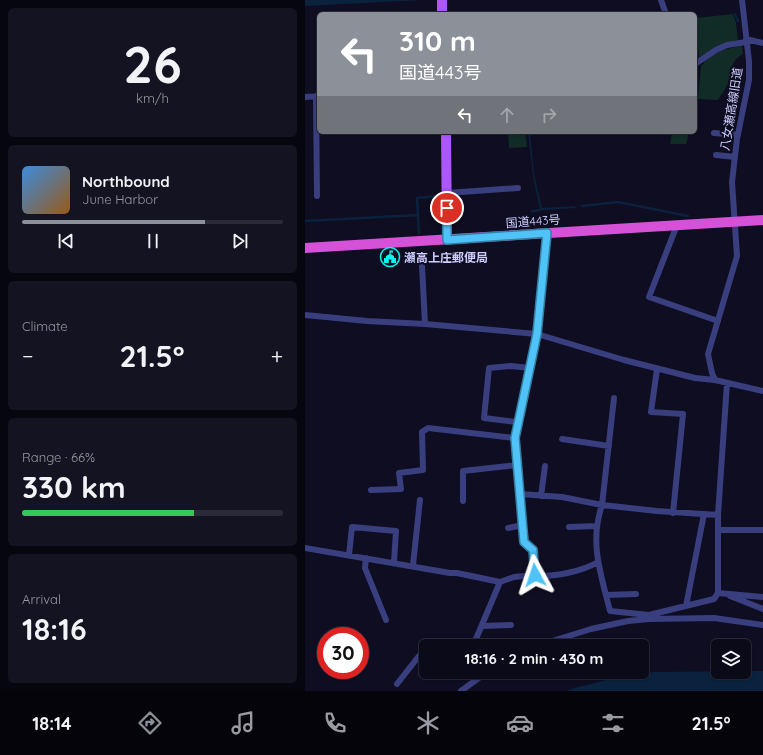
<!DOCTYPE html>
<html lang="en">
<head>
<meta charset="utf-8">
<style>
  body { margin:0; font-family:Quicksand,"Noto Sans JP",sans-serif; background:#141322; color:#f1f3f6; height:100vh; display:flex; flex-direction:column; font-size:15px; white-space:nowrap }
  * { box-sizing:border-box; margin:0 }
  p { font-size:13px; color:#9a9aa2 }
  .icon { flex:none; width:22px; height:22px; fill:none; stroke:currentColor; stroke-width:2; stroke-linecap:round; stroke-linejoin:round }
  .map { position:relative; flex:1; overflow:hidden }
  .details { display:flex; flex-direction:column; gap:8px; padding:8px; background:#06060e; width:305px }
  .details>* { flex:none }
  .top-card { position:absolute; left:12px; top:12px; width:380px; height:122px; border-radius:6px; box-shadow:0 1px 3px #0004,0 0 0 1px #2b2b38; background:#8c9099; color:#fff; overflow:hidden }
  .tools { position:absolute; left:406px; top:639px; display:grid; gap:8px }
  .tools a { display:grid; place-items:center; width:40px; height:40px; border-radius:6px; background:#0b0a19; box-shadow:0 1px 3px #0004,0 0 0 1px #2b2b38; font-size:20px }
  .speed { position:absolute; left:12px; top:627px; display:flex; gap:8px; font-size:20px; font-weight:700; text-align:center }
  .speed>* { display:grid; place-content:center; width:52px; height:52px; border-radius:50%; background:#0b0a19; box-shadow:0 1px 3px #0004,0 0 0 1px #2b2b38; line-height:1 }
  .speed .limit { border:6px solid #d22; background:#fff; color:#111 }
  .pin { position:absolute; display:grid; place-items:center; width:34px; height:34px; color:#fff; margin:-17px; border:2px solid #fff; border-radius:50%; box-shadow:0 1px 4px #0007 }
  .me { position:absolute; width:44px; margin:-22px; rotate:355deg; stroke-linejoin:round; filter:drop-shadow(0 0 3px #0008) }
  .turn { display:flex; align-items:center; gap:14px; height:84px; padding:0 16px; font-size:18px }
  .turn .icon { width:52px; height:52px; stroke-width:2.5 }
  .turn b { display:block; font-size:28px; line-height:34px }
  .lanes { display:flex; align-items:center; height:38px; padding:0 16px; background:#0003; justify-content:center; gap:20px; direction:ltr }
  .lanes .off { opacity:.35 }
  .big { font-size:30px; font-weight:700; line-height:1.1 }
  .details .tile { flex:1; display:flex; flex-direction:column; justify-content:center; gap:6px; min-width:0; padding:0 14px; border-radius:6px; background:#141322 }
  .details .dial { align-items:center; gap:0 }
  .dial b { font-size:52px; line-height:1 }
  .song { display:flex; align-items:center; gap:12px }
  .cover { width:48px; height:48px; border-radius:6px; background:linear-gradient(135deg,hsl(210 70% 55%),hsl(30 70% 35%)) }
  .played { height:4px; border-radius:2px; background:linear-gradient(90deg,#8c9099 70%,#2b2b38 70%) }
  .keys { display:flex; justify-content:space-around; direction:ltr }
  .heat { display:flex; justify-content:space-between; align-items:center; font-size:22px; direction:ltr }
  .charge { height:6px; border-radius:3px; background:linear-gradient(90deg,#34c759 66%,#2b2b38 0) }
  .trip { position:absolute; left:114px; top:639px; width:230px; height:40px; border-radius:6px; background:#0b0a19; box-shadow:0 1px 3px #0004,0 0 0 1px #2b2b38; font-weight:700; line-height:40px; text-align:center }
  .tab-bar { display:flex; height:64px; justify-content:space-around; align-items:center; background:#04040a; color:#9a9aa2 }
  .tab-bar .icon { width:28px; height:28px }
  .tab-bar .selected { color:#8c9099 }
  .tab-bar b { font-size:18px; color:#f1f3f6 }
  main { display:flex; flex:1; min-height:0 }
  .map>svg:first-child { display:block }
  .green { fill:#112b27 }
  .water { fill:#0a223d }
  .lines { fill:none; stroke-linecap:round; stroke-linejoin:round }
  .stream { stroke:#0a223d; stroke-width:2.5 }
  .minor { stroke:#393e7f; stroke-width:6 }
  .primary { stroke:#ac57fc; stroke-width:10 }
  .trunk { stroke:#d451d8; stroke-width:10 }
  .route-casing { stroke:#337fa1; stroke-width:10 }
  .route { stroke:#4fc3f7; stroke-width:7 }
  .labels { text-anchor:middle; dominant-baseline:central; stroke-width:4; stroke-linejoin:round; paint-order:stroke }
  .street-label { font-size:12px; fill:#cecefe; stroke:#0f0d21 }
  .poi-label { font-size:12px; font-weight:bold; fill:#cecefe; stroke:#0f0d21; text-anchor:start }
</style>
</head>
<body>
<main>
<section class="details">
<div class="tile dial"><b>26</b><p>km/h</p></div>
<div class="tile">
<div class="song"><i class="cover"></i><div><b>Northbound</b><p>June Harbor</p></div></div>
<div class="played"></div>
<div class="keys"><svg class="icon" aria-label="previous" viewBox="0 0 24 24"><path d="M18 5L8 12l10 7zM5 5v14"/></svg><svg class="icon" aria-label="pause" viewBox="0 0 24 24"><path d="M8 5v14M16 5v14"/></svg><svg class="icon" aria-label="next" viewBox="0 0 24 24"><path d="M6 5l10 7-10 7zM19 5v14"/></svg></div>
</div>
<div class="tile"><p>Climate</p>
<div class="heat"><a>−</a><b class="big">21.5°</b><a>+</a></div>
</div>
<div class="tile"><p>Range · 66%</p><b class="big">330 km</b><div class="charge"></div></div>
<div class="tile"><p>Arrival</p><b class="big">18:16</b></div>
</section>
<div class="map">
<svg width="458" height="691" viewBox="0 0 458 691">
  <rect width="100%" height="100%" fill="#0f0d21"/>
  <path class="green" d="M428,14L431,23L433,40C418,43 407,49 394,58L393,44H390V18Z
    M437,46L438,54C425,62 428,66 424,80C422,87 417,94 413,100L393,99L396,66C406,53 421,48 437,46Z
    M203,132H220L222,147L204,148Z
    M367,132H384L381,144H365Z"/>
  <path class="water" d="M0,0H118L0,6Z
    M223,132H225L229,174L237,208L270,206L271,208L239,210L226,213V210L235,209L228,176Z
    M439,671H458V691H262L266,689L305,679L349,672Z"/>
  <g class="lines">
    <path class="stream" d="M430,14L433,21
      M277,206L313,202L383,216
      M0,221L113,215
      M114,234L112,198L132,196"/>
    <path class="minor" d="M356,0L361,14
      M441,39L458,43
      M390,64L411,50L422,45L441,42
      M11,96L12,196
      M0,97L14,96
      M409,133L433,135
      M411,155L430,157
      M142,193L213,188
      M372,225L344,297L413,321
      M117,266L120,324
      M0,315L62,321L120,324L232,334L319,360L390,378L410,380L458,391
      M352,369L346,412L378,414L368,513
      M410,380L407,373L403,354L432,256L427,182L432,139L444,80V61L437,0
      M309,398L297,505C284,543 296,574 305,611L344,615V619
      M212,422L179,418L184,368L206,366L225,368
      M257,439L304,446
      M66,490L96,489L94,473L118,470L117,432L123,428L210,438
      M215,494L257,497L297,505L352,511L413,515
      M236,496L240,466
      M158,501V471L212,465
      M264,527L292,526
      M203,528L218,525
      M414,530H458
      M0,548L145,573H152L195,582L209,577L230,575L228,549L219,542L210,438L232,334L242,233
      M44,555L47,527L91,531L89,562
      M61,558L60,568L81,620
      M108,565L115,500
      M230,575C247,578 278,571 293,562
      M413,593L458,597
      M301,595L331,594
      M425,596L458,609
      M381,606L399,514
      M344,615L409,599L413,593V515L422,383
      M177,626L206,625
      M168,646L195,582
      M231,646L286,629L323,621L344,619L409,618L458,625
      M92,684L121,647
      M156,691L182,672"/>
    <path class="primary" d="M137,0V14
      M141,132L142,240"/>
    <path class="trunk" d="M0,248L458,220"/>
  </g>
  <g class="lines">
    <defs>
      <path id="route" d="M142,208V240L242,233L232,334L210,438L219,542L228,550L230,575"/>
    </defs>
    <use href="#route" class="route-casing"/>
    <use href="#route" class="route"/>
  </g>
  <defs>
    <symbol id="civic-ring" viewBox="-11 -11 22 22"><circle r="9.5" fill="#0f0d21" stroke="#04f4f2" stroke-width="1.5"/><path d="M-.6-6.5H3V-4.5H.6V-3L4-1V1h2V6H-6V1h2V-1L-.6-3ZM-1.2 2.5V6h2.4V2.5Z" fill="#04f4f2"/></symbol>
  </defs>
  <g fill-rule="evenodd">
    <use href="#civic-ring" x="74" y="246" width="22" height="22"/>
  </g>
  <g class="labels">
    <g class="street-label">
      <text transform="translate(426 109) rotate(-81)">八女瀬高線旧道</text>
      <text transform="translate(228 221) rotate(-4)">国道443号</text>
    </g>
    <g class="poi-label">
      <text x="99" y="257">瀬高上庄郵便局</text>
    </g>
  </g>
</svg>
<div class="tools">
<a><svg class="icon" aria-label="layers" viewBox="0 0 24 24"><path d="M12 4l9 5-9 5-9-5zM3 14l9 5 9-5"/></svg></a>
</div>
<div class="speed"><div class="limit">30</div></div>
<div class="pin" style="left:142px;top:208px;background:#d93025"><svg class="icon" aria-label="arrive" viewBox="0 0 24 24"><path d="M6 21V4h12l-3 4 3 4H6"/></svg></div>
<svg class="me" style="left:230px;top:575px" viewBox="-20 -20 40 40"><path d="M0-17L14 15 0 8-14 15z" fill="#4fc3f7" stroke="#fff" stroke-width="4"/></svg>
<div class="trip">18:16 · 2 min · 430 m</div>
<div class="top-card">
<div class="turn"><svg class="icon" aria-label="left" viewBox="0 0 24 24"><path d="M17 20v-9H6M10 6l-5 5 5 5"/></svg><div><b>310 m</b>国道443号</div></div>
<div class="lanes"><svg class="icon" aria-label="left" viewBox="0 0 24 24"><path d="M17 20v-9H6M10 6l-5 5 5 5"/></svg><svg class="icon off" aria-label="ahead" viewBox="0 0 24 24"><path d="M12 20V5M6 11l6-6 6 6"/></svg><svg class="icon off" aria-label="right" viewBox="0 0 24 24"><path d="M7 20v-9h11M14 6l5 5-5 5"/></svg></div>
</div>
</div>
</main>
<nav class="tab-bar">
<b>18:14</b>
<svg class="icon selected" aria-label="directions" viewBox="0 0 24 24"><path d="M12 3l9 9-9 9-9-9zM9 14v-3h6M13 9l2 2-2 2"/></svg>
<svg class="icon" aria-label="music" viewBox="0 0 24 24"><path d="M9 18V5l10-2v13"/><circle cx="6" cy="18" r="3"/><circle cx="16" cy="16" r="3"/></svg>
<svg class="icon" aria-label="phone" viewBox="0 0 24 24"><path d="M5 4h4l2 5-3 2q2 4 5 5l2-3 5 2v4C11 20 4 13 5 4z"/></svg>
<svg class="icon" aria-label="climate" viewBox="0 0 24 24"><path d="M12 3v18M4 7l16 10M4 17L20 7"/></svg>
<svg class="icon" aria-label="car" viewBox="0 0 24 24"><path d="M5 17H2v-5l4-1 3-4h7l3 4 3 1v5h-3M9 17h6M6 11h13"/><circle cx="7" cy="17" r="2"/><circle cx="17" cy="17" r="2"/></svg>
<svg class="icon" aria-label="filters" viewBox="0 0 24 24"><path d="M4 7h16M4 17h16"/><circle cx="9" cy="7" r="2"/><circle cx="15" cy="17" r="2"/></svg>
<b>21.5°</b>
</nav>
</body>
</html>
